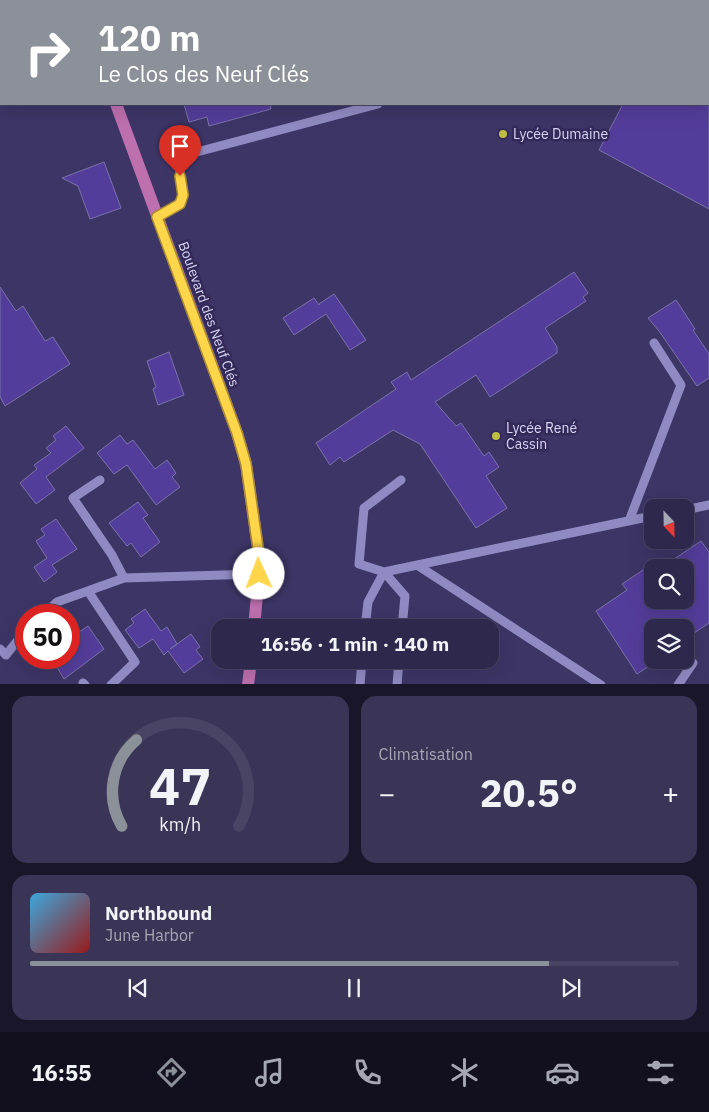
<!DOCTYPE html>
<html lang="fr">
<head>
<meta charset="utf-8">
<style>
  body { margin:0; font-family:"IBM Plex Sans",sans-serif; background:#3a3456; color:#f1f3f6; height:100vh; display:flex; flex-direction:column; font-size:19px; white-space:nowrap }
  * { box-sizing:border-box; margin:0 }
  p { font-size:16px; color:#a7a6b5 }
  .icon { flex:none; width:28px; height:28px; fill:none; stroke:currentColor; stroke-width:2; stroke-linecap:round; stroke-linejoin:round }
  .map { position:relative; height:684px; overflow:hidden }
  .drawer { display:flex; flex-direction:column; gap:12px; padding:12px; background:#19162a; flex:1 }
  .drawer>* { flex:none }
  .banner { position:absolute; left:0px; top:0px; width:710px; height:105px; box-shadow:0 5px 20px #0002,0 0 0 1px #494464; background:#8c9099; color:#fff; overflow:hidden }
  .needle { width:32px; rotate:158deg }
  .fabs { position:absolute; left:644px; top:499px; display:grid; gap:10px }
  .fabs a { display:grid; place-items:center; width:50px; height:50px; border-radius:10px; background:#2e284c; box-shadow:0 5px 20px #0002,0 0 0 1px #494464; font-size:25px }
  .speed { position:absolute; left:15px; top:604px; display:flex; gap:10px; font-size:25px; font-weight:700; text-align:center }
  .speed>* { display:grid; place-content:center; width:65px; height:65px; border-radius:50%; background:#2e284c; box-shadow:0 5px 20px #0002,0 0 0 1px #494464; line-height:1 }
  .speed .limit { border:8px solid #d22; background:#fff; color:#111 }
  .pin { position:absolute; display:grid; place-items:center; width:42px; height:42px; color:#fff; margin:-51px -21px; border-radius:50% 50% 50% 0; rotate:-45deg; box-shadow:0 0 5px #0007 }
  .pin .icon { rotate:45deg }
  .me { position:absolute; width:55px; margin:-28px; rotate:358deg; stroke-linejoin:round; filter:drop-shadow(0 0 4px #0008) }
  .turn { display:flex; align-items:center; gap:18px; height:105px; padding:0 15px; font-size:22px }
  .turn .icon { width:65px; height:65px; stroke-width:2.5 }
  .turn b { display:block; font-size:35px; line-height:42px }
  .big { font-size:38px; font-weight:800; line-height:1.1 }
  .drawer .card { flex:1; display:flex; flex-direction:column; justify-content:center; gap:8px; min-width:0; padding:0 18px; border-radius:15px; background:#3a3456 }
  .drawer .dial { align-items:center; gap:0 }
  .dial svg { height:130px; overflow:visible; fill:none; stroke:#494464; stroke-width:7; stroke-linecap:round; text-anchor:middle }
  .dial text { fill:#f1f3f6; stroke:none }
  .song { display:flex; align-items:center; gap:15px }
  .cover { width:60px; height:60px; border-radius:8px; background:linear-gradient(135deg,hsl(200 70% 55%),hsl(0 70% 35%)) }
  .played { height:5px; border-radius:2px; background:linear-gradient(90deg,#8c9099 80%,#494464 80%) }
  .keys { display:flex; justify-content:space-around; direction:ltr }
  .heat { display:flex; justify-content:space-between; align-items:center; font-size:28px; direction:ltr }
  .drawer .tiles { flex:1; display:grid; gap:12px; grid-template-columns:1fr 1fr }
  .card:last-child { grid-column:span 2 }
  .trip { position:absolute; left:211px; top:619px; width:288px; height:50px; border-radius:15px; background:#2e284c; box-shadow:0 5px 20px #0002,0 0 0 1px #494464; font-weight:800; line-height:50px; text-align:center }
  .tab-bar { display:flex; height:80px; justify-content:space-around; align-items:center; background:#12101e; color:#a7a6b5 }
  .tab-bar .icon { width:35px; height:35px }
  .tab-bar .current { color:#8c9099 }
  .tab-bar b { font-size:22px; color:#f1f3f6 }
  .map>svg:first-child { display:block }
  .building { fill:#533d9a; stroke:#7a73aa }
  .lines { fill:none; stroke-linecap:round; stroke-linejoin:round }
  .minor { stroke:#918ac2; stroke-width:9 }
  .major { stroke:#bd6fae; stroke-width:12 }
  .route-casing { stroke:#a68a30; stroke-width:12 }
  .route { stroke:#ffd54a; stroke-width:9 }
  .poi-dot { fill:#bebf42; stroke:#332a5a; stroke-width:2 }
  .labels { text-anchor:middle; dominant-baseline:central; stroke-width:5; stroke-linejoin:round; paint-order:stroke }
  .poi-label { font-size:14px; fill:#d9d6f5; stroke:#332a5a; text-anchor:start }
  .street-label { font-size:14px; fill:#d9d6f5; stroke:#332a5a }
</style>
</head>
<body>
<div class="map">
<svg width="709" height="685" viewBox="0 0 709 685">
  <rect width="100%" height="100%" fill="#3d3566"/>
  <path class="building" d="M184,104H270L271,109L209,126L207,117L189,122Z
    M623,104H709V209L599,150Z
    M104,162L121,208L90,219L78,186L62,178Z
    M574,272L588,293L583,297L586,301L545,328L557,347V353L490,397L476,375L435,402L456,426L461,423L484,456L489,452L499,467L486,476L507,508L476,528L420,444L393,430L344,462L340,457L330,465L316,443L396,389L391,382L407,372L411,380Z
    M0,287L16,311L23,306L45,341L53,337L70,364L5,406L0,397Z
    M334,294L366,340L350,350L326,314L294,335L283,318L314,298L319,305V304Z
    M676,300L695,329L693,330L709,354V378L697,386L659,331L648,318Z
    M169,352L184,395L158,405L153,389L156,387L147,361Z
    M66,426L84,448L46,477L55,490L36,504L20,483L37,469L34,465L51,453L46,448L56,440L53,436Z
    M120,435L127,444L133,440L155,469L167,460L176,473L172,477L180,487L156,505L127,465L114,474L97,453Z
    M138,502L148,515L143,518L160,542L141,557L131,543L127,546L109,523Z
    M56,519L77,549L52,565L57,572L44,582L34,567L47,558L36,541L45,535L41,529Z
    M701,541L709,552V623L685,639V628H652V664L637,674L596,611L627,590L622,584L652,564V600H685V568H661Z
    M145,609L161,631L167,627L177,644L170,649L191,634L200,647L196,650L203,659L184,673L168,651L164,655L153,639L139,648L125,630L134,623L131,619Z
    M88,626L104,649L64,679L55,664L63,658H69V645L77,639L75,635Z"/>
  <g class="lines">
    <path class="minor" d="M157,217L180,204L183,195L178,157L378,104
      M100,480L73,498L112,555L124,578
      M401,480L364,508L359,564L384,572L405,596L402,628
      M685,510L709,505
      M629,521L681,385L654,343
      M417,565L601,685
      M384,572L652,516
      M88,591L135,662L111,685
      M43,615L57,602L124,578L259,574
      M365,628L368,602L384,572
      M0,649L6,655L26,630
      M83,683L85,685
      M360,685L362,660
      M397,685L399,660
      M678,685L693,663"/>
    <path class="major" d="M78,0L79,1
      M116,104L237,433L246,464L260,562L254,628
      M248,685L251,660"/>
  </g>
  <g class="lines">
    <defs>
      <path id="route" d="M180,176L183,195L180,204L157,217L237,433L246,464L260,562L259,574"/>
    </defs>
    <use href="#route" class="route-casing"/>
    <use href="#route" class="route"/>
  </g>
  <g class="poi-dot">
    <circle cx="503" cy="134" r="5"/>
    <circle cx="496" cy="436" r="5"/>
  </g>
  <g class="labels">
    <g class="poi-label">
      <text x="513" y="134">Lycée Dumaine</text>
      <text x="506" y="428">Lycée René<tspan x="506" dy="16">Cassin</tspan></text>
    </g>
    <g class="street-label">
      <text transform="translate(209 314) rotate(70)">Boulevard des Neuf Clés</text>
    </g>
  </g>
</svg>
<div class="fabs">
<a><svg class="needle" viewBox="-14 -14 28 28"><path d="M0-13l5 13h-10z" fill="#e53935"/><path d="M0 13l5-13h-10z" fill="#a7a6b5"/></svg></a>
<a><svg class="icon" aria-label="search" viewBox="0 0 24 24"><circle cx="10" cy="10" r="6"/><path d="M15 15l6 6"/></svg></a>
<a><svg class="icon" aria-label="layers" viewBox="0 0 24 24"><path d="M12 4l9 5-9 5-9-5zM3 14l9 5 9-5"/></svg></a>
</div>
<div class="speed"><div class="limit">50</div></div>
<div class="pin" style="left:180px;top:176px;background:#d93025"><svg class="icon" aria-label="arrive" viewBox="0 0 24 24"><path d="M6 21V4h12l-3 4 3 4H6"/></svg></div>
<svg class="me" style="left:259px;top:574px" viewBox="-20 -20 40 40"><circle r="19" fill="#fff"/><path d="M0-13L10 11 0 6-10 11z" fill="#ffd54a"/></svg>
<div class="trip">16:56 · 1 min · 140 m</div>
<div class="banner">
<div class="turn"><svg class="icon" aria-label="right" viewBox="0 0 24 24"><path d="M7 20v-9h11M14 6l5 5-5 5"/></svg><div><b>120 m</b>Le Clos des Neuf Clés</div></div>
</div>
</div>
<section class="drawer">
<div class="tiles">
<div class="card dial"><svg viewBox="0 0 100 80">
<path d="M14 69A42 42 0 1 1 86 69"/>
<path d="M14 69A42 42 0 0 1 23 16" stroke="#8c9099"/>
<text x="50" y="56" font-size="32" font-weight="700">47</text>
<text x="50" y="72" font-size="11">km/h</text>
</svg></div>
<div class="card"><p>Climatisation</p>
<div class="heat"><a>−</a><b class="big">20.5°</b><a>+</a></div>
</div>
<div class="card">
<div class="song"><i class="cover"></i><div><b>Northbound</b><p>June Harbor</p></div></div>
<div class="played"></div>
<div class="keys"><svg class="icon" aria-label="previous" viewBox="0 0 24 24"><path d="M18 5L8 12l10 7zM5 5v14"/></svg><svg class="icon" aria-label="pause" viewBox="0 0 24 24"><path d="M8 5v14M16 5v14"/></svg><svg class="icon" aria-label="next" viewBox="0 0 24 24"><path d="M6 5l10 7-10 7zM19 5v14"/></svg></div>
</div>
</div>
</section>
<nav class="tab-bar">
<b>16:55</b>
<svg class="icon current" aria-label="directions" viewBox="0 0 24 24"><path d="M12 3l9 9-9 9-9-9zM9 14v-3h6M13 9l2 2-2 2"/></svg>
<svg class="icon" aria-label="music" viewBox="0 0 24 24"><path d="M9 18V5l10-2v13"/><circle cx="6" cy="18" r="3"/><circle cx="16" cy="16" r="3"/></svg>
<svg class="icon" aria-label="phone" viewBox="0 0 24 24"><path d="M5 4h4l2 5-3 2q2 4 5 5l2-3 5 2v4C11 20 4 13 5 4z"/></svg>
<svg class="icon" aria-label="climate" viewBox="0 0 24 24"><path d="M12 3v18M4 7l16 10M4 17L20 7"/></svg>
<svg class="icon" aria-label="car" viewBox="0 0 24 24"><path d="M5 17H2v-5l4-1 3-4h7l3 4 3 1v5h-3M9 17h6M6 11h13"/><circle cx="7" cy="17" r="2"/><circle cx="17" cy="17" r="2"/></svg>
<svg class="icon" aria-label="filters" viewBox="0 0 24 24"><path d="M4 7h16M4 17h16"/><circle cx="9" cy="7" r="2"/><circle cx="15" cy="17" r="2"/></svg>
</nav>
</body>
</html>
